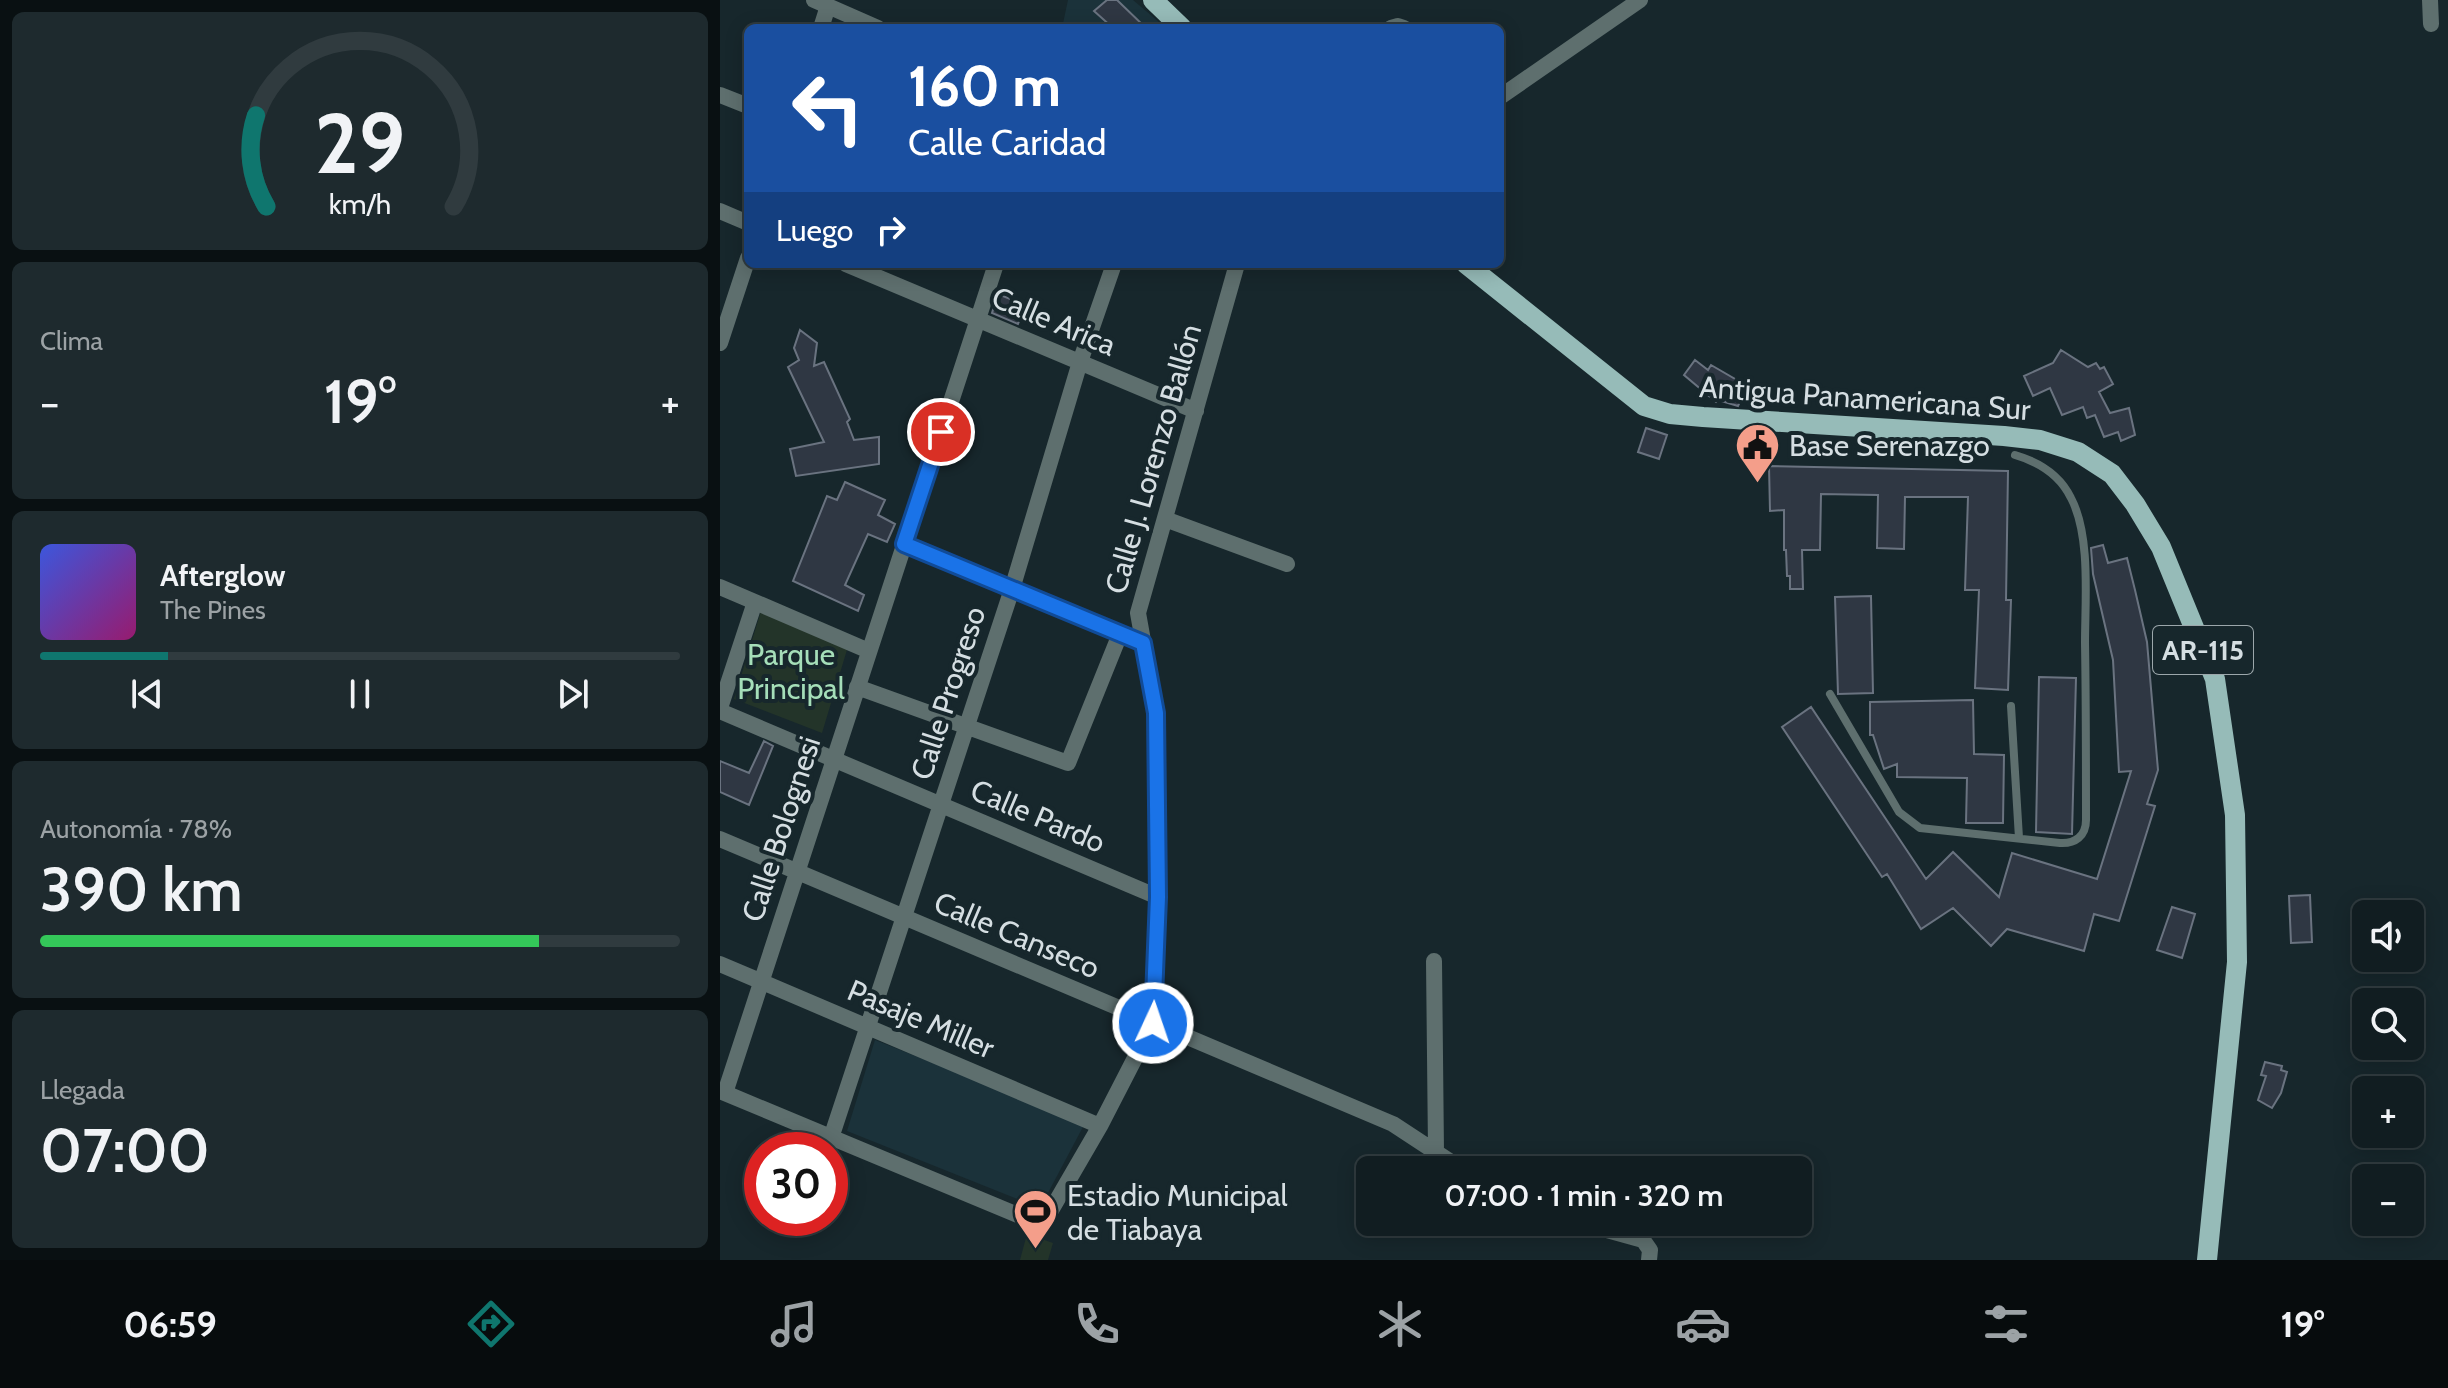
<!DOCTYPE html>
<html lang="es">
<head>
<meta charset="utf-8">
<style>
  body { margin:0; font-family:Cabin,sans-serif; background:#1e2a2e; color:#f1f3f6; height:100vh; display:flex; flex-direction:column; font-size:30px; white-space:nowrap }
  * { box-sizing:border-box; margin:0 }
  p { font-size:26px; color:#9ca2a5 }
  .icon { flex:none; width:44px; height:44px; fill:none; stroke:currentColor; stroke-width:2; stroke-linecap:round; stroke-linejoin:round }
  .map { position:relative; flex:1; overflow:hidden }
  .sheet { display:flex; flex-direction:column; gap:12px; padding:12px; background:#091012; width:720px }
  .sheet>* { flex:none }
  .hud { position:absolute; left:24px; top:24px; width:760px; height:244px; border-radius:12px; box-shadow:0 4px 20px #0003,0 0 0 2px #303b3f; background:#1a4fa0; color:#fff; overflow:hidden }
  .controls { position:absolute; left:1632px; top:900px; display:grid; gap:16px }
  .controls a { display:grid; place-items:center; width:72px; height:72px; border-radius:12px; background:#111d21; box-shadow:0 4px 20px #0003,0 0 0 2px #303b3f; font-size:40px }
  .speed { position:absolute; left:24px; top:1132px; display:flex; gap:16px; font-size:40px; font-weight:700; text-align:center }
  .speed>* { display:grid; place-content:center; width:104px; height:104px; border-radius:50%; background:#111d21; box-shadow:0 4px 20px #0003,0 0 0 2px #303b3f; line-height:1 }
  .speed .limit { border:12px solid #d22; background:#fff; color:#111 }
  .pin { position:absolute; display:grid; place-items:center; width:68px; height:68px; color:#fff; margin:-34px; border:4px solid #fff; border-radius:50%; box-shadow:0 2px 8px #0007 }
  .me { position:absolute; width:88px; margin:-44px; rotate:3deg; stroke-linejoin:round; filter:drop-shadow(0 0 6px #0008) }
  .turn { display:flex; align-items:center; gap:28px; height:168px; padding:0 32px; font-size:36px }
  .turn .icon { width:104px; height:104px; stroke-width:2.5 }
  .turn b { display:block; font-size:56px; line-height:68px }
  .then { display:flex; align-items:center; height:76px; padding:0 32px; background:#0003; gap:16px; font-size:30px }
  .big { font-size:60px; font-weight:600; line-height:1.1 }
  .sheet .widget { flex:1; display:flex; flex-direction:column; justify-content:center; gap:12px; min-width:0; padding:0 28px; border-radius:12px; background:#1e2a2e }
  .sheet .dial { align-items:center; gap:0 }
  .dial svg { height:208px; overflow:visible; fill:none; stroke:#303b3f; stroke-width:7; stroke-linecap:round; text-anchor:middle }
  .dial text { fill:#f1f3f6; stroke:none }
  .song { display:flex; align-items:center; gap:24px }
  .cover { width:96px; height:96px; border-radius:12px; background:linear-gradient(135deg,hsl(230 70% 55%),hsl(320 70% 35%)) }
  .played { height:8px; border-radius:4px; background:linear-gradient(90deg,#0f766e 20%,#303b3f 20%) }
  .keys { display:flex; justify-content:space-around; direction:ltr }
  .heat { display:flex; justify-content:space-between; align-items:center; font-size:44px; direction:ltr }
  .charge { height:12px; border-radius:6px; background:linear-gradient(90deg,#34c759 78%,#303b3f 0) }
  .trip { position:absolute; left:636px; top:1156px; width:456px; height:80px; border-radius:12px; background:#111d21; box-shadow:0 4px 20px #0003,0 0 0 2px #303b3f; font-weight:600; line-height:80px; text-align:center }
  .tab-bar { display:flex; height:128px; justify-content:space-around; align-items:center; background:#070c0d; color:#9ca2a5 }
  .tab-bar .icon { width:56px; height:56px }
  .tab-bar .current { color:#0f766e }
  .tab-bar b { font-size:36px; color:#f1f3f6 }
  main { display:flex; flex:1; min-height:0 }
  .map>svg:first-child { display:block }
  .built { fill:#1b323a }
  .green { fill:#233429 }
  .building { fill:#2f3743; stroke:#6a7380; stroke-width:2 }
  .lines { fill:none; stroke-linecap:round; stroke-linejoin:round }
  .lane { stroke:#5e6f6e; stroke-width:8 }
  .street { stroke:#5e6f6e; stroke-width:16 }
  .primary { stroke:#96bbb8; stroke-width:20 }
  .route-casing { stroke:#114b97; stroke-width:20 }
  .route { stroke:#1a73e8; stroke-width:14 }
  .labels { text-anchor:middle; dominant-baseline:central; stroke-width:8; stroke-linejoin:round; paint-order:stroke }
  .shield { fill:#17272c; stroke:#9ca7ab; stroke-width:2 }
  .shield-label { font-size:28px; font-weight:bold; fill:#d5dee2 }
  .street-label { font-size:30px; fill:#d5dee2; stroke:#17272c }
  .poi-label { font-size:30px; fill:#d5dee2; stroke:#17272c; text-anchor:start }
  .park-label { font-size:30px; fill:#a5deb9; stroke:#17272c }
</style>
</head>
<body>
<main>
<section class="sheet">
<div class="widget dial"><svg viewBox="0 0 100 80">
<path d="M14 69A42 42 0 1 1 86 69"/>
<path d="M14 69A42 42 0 0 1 10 34" stroke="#0f766e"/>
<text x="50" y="56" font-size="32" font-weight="700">29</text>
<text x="50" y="72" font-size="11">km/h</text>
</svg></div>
<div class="widget"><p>Clima</p>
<div class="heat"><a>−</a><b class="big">19°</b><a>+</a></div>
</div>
<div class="widget">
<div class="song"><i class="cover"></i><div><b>Afterglow</b><p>The Pines</p></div></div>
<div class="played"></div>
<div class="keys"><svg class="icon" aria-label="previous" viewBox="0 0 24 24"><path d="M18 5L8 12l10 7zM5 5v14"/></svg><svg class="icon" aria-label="pause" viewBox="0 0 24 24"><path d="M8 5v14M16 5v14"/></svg><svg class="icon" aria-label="next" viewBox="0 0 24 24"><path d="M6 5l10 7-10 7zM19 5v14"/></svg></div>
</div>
<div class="widget"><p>Autonomía · 78%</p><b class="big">390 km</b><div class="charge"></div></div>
<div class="widget"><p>Llegada</p><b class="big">07:00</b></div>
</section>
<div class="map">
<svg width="1728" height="1260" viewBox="0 0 1728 1260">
  <rect width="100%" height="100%" fill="#17272c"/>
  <path class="built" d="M348,0H413L446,28H342Z
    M155,1040L365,1123L320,1208L127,1131Z"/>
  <path class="green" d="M42,608L129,643L102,733L14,699Z
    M307,1234L333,1243L328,1260H300Z"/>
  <path class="building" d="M387,0H397L426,28H393L374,11Z
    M278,294L305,305L298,324L272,313Z
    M80,330L97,343L94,366L104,362L130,419L127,422L134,440L159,437V464L76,476L70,449L104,442L68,367L79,360L74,348Z
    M1341,350L1368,367L1376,363L1380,369L1384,367L1393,384L1379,392L1390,413L1409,408L1415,435L1401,441L1398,432L1384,437L1375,415L1367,418L1363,407L1342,415L1330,388L1313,396L1304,376L1333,363Z
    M975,360L988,370L991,365L1027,386L1018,406L998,400L996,402L964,375Z
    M926,428L947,435L939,459L918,452Z
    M1049,466L1288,471L1286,600H1291L1288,690L1255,688L1259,590H1245L1248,497H1185L1184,549L1157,548L1158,495L1101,494L1100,550H1082L1083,589H1070V576H1067L1066,550H1064V510L1050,511Z
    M125,482L165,500L158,515L175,524L167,542L148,534L125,585L144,595L138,611L73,581L107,496L117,500Z
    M1383,545L1388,563L1407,558L1415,590L1427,642L1438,770L1427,804L1435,806L1399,921L1374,914L1364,951L1287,929L1271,946L1233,908L1201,929L1167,874L1162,877L1062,727L1091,707L1206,879L1233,852L1279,897L1292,853L1377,879L1411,771L1399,772L1393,660L1373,574L1371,548Z
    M1151,596L1153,693L1118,694L1115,597Z
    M1319,677L1356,678L1352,834L1316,832Z
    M1253,700L1254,754L1284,755L1283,823H1246L1247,778L1177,777V764L1164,769L1153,735H1150V702Z
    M44,741L53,746L29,805L0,792V761L29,773Z
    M1590,895L1592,942L1571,943L1569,896Z
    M1452,907L1475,914L1462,958L1437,950Z
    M1545,1062L1562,1066L1561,1070L1567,1072L1561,1093L1552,1108L1538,1100L1546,1076L1541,1075Z"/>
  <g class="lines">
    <path class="lane" d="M1110,694L1179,812L1200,828L1340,843C1355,844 1366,836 1366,820C1366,761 1366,702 1365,643C1365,600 1371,536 1351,498C1340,475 1319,462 1295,455
      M1291,706L1299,838"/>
    <path class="street" d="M94,0L158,28
      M1710,0L1711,24
      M101,28L108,6
      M671,28L678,26L684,28
      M0,95L28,106
      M780,97L920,0
      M0,211L28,223
      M126,264L476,411
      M0,343L28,258
      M445,519L567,564
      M184,544L408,637
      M0,587L149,651
      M137,687L348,763L400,634
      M0,708L35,602
      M0,711L438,897
      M0,839L673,1124L743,1170
      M714,961L716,1151
      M0,964L380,1126
      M0,1091L305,1218L326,1219L380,1126L433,1023L438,897L436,713L418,613L517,264
      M5,1093L276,264
      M111,1138L292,589L360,362L394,264
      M858,1222L923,1240L930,1250L929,1260"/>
    <path class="primary" d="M433,0L462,28
      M746,264L924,406L950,414L983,417L1284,436L1320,440L1358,452L1392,474L1415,504L1441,547L1495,679L1515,815L1517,962L1487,1260"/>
  </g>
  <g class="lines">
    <defs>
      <path id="route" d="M221,432L184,544L423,643L436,713L438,897L433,1023"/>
    </defs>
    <use href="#route" class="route-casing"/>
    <use href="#route" class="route"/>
  </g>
  <defs>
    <symbol id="civic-pin" viewBox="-11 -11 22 30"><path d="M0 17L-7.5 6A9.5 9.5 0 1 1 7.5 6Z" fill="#f49e8a" stroke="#17272c"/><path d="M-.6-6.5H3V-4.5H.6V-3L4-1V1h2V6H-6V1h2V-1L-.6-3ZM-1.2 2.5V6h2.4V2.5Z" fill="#111"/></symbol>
    <symbol id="stadium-pin" viewBox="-11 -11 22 30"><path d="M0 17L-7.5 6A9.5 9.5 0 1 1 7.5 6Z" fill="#f49e8a" stroke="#17272c"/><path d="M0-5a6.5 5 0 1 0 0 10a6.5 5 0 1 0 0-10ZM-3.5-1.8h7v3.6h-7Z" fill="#111"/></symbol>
  </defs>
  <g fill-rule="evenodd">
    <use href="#civic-pin" x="1012" y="420" width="51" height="69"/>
    <use href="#stadium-pin" x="290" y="1186" width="51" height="69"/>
  </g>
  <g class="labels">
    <rect class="shield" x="1433" y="626" width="100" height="48" rx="6"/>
    <g class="shield-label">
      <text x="1483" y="650">AR-115</text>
    </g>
    <g class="street-label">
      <text transform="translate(334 321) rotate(23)">Calle Arica</text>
      <text transform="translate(1145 398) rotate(4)">Antigua Panamericana Sur</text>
      <text transform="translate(433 459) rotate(-74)">Calle J. Lorenzo Ballón</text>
      <text transform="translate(228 693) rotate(-72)">Calle Progreso</text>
      <text transform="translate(318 816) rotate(23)">Calle Pardo</text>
      <text transform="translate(61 829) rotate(-72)">Calle Bolognesi</text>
      <text transform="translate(297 935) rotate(23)">Calle Canseco</text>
      <text transform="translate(201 1019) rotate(23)">Pasaje Miller</text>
    </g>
    <g class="poi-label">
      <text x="1069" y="445">Base Serenazgo</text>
      <text x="347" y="1195">Estadio Municipal<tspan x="347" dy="34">de Tiabaya</tspan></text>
    </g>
    <g class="park-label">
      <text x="71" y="654">Parque<tspan x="71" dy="34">Principal</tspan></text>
    </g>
  </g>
</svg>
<div class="controls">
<a><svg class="icon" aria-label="sound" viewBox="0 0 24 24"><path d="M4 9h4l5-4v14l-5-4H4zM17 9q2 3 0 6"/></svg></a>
<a><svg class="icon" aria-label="search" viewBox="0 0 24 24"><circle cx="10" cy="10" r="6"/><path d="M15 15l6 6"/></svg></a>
<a>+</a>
<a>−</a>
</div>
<div class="speed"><div class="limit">30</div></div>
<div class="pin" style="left:221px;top:432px;background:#d93025"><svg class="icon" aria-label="arrive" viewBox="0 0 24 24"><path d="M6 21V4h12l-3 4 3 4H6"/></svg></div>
<svg class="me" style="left:433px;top:1023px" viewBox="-20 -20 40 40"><circle r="17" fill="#1a73e8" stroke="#fff" stroke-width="3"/><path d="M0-11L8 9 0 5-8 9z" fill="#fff"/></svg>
<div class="trip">07:00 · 1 min · 320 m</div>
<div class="hud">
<div class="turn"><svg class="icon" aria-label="left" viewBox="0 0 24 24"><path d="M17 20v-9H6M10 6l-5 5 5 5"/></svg><div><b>160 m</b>Calle Caridad</div></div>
<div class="then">Luego<svg class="icon" aria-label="right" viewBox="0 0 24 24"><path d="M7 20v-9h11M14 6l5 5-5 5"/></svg></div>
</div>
</div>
</main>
<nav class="tab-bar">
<b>06:59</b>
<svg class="icon current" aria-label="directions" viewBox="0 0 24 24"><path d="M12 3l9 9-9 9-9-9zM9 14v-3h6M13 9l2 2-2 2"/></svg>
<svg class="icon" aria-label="music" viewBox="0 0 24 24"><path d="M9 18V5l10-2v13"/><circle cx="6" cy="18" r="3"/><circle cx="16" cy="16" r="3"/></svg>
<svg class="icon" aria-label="phone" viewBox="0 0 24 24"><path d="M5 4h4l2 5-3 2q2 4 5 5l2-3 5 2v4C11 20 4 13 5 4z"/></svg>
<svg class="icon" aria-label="climate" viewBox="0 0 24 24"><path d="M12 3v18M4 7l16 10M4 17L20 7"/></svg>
<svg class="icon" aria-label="car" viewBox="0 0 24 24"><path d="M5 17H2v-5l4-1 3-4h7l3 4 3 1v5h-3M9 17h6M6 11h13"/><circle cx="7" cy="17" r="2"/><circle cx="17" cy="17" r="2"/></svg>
<svg class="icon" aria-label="filters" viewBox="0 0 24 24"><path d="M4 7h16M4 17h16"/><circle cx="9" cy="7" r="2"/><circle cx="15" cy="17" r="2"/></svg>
<b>19°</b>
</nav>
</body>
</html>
